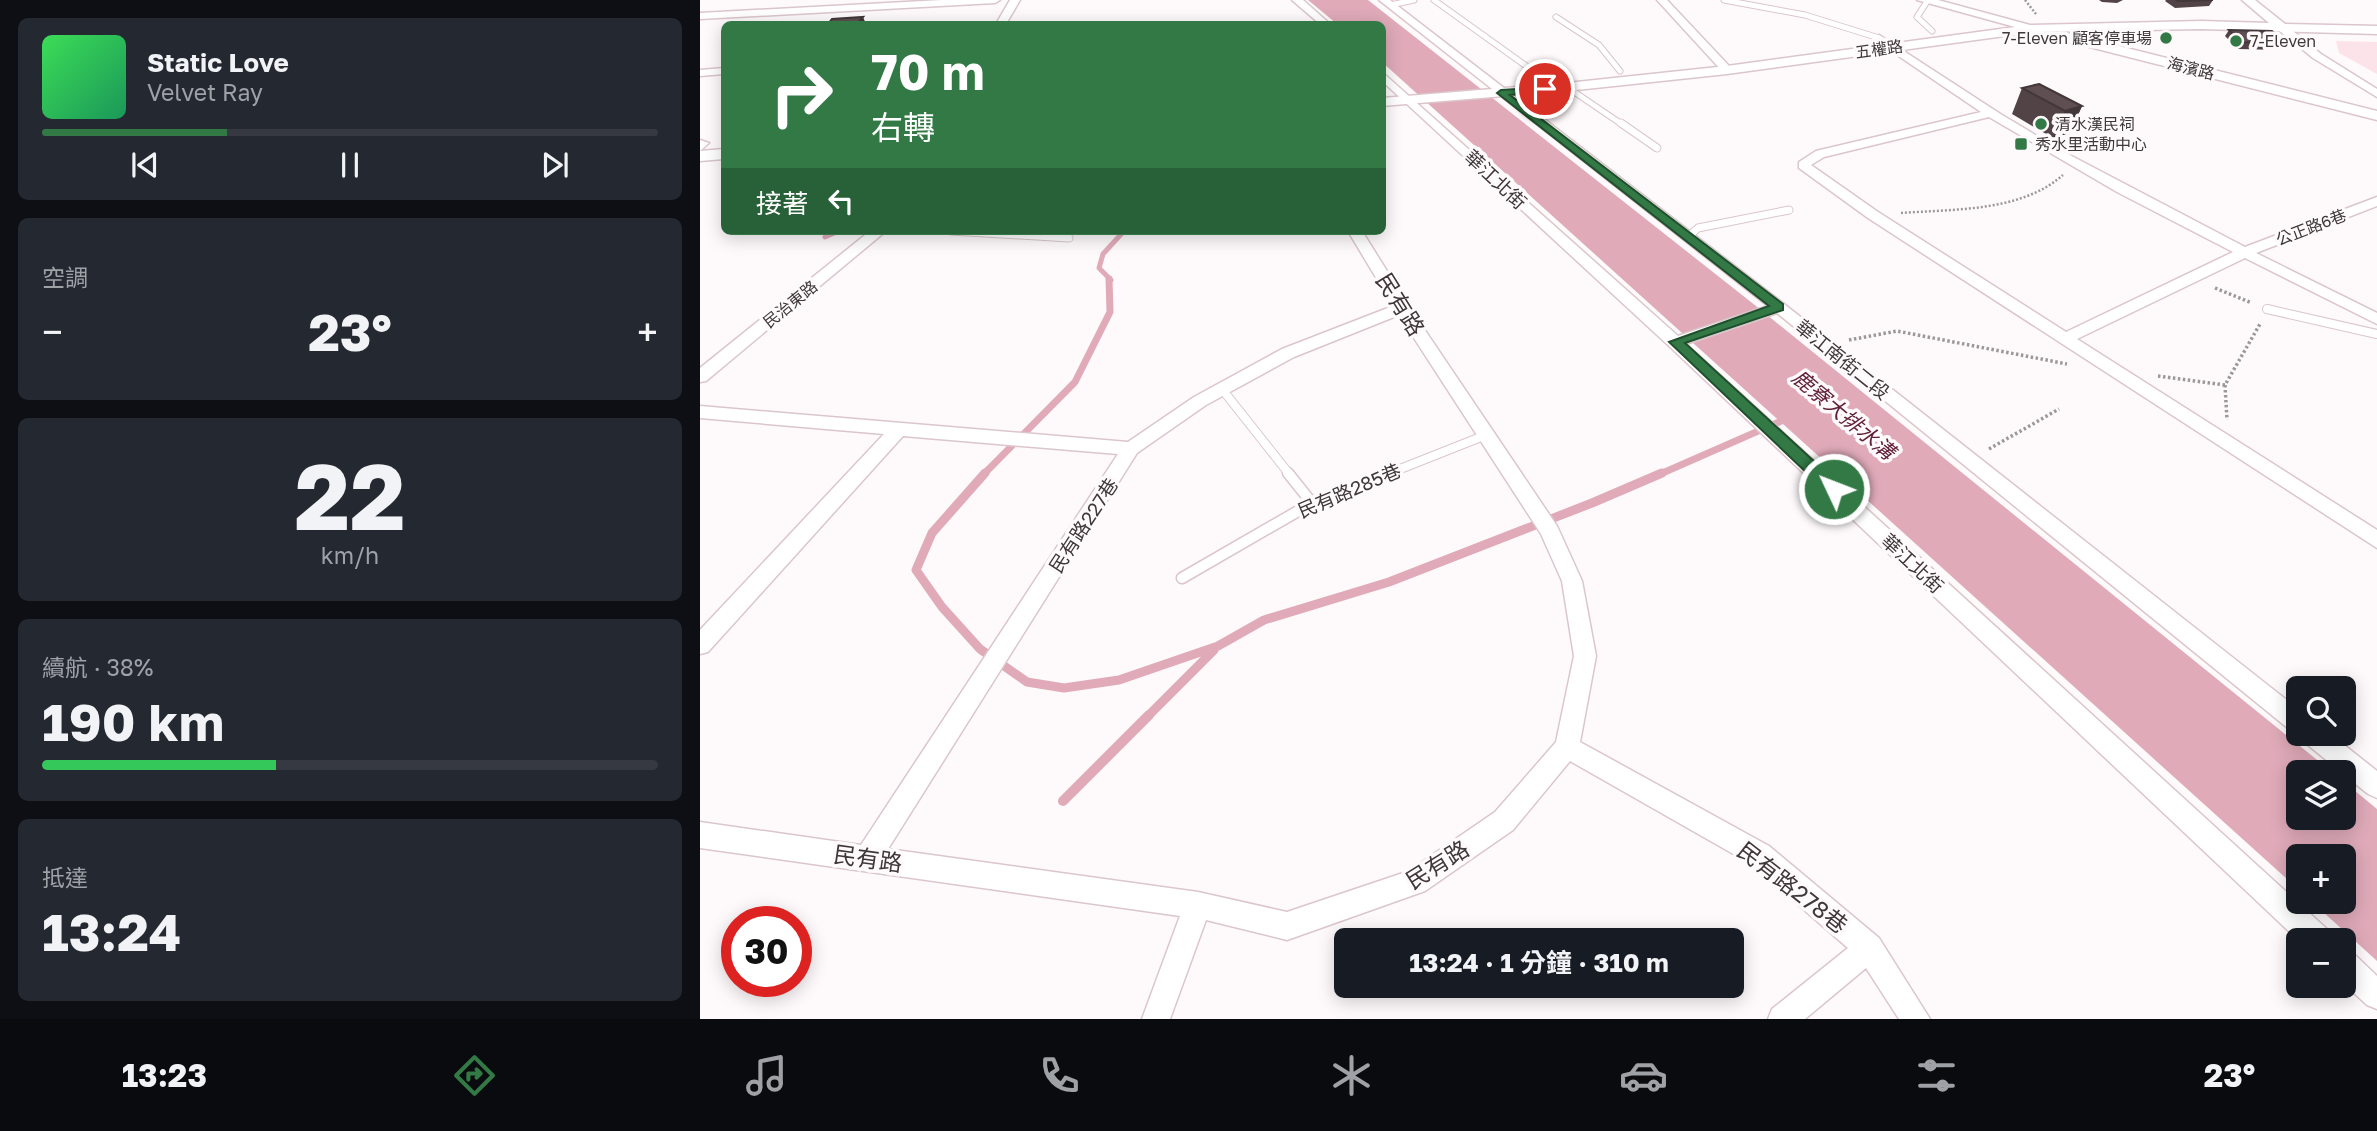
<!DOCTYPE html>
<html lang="zh-TW">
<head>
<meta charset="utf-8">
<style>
  body { margin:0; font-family:"Golos Text","Noto Sans TC",sans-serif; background:#242831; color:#f1f3f6; height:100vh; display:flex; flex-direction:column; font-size:26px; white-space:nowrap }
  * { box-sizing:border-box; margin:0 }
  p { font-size:23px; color:#9ea1a6 }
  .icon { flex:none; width:38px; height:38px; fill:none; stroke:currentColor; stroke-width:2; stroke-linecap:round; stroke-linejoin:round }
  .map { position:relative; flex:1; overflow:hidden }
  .details { display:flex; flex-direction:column; gap:18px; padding:18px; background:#0d0f14; width:700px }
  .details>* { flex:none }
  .top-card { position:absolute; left:21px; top:21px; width:665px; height:214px; border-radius:10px; box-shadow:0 4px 18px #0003; background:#327945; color:#fff; overflow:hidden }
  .controls { position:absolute; left:1586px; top:676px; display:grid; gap:14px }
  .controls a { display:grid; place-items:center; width:70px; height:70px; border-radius:10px; background:#171b24; box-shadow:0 4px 18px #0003; font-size:35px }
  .speed { position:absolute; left:21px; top:906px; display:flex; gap:14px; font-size:35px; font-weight:700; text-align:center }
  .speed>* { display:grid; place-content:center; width:91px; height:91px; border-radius:50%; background:#171b24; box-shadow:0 4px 18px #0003; line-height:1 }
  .speed .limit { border:10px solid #d22; background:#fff; color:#111 }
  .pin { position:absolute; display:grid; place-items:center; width:60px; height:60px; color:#fff; margin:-30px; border:4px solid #fff; border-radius:50%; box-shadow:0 2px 7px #0007 }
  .me { position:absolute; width:77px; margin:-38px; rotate:313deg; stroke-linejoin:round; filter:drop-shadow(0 0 5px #0008) }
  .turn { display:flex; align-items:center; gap:24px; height:147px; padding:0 35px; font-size:32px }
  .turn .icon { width:91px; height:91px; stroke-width:2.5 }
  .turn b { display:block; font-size:49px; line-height:60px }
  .then { display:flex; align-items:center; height:66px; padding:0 35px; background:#0003; gap:14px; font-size:26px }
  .big { font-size:52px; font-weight:700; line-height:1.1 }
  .details .widget { flex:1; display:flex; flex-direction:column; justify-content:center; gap:10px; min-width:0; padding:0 24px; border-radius:10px; background:#242831 }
  .details .dial { align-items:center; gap:0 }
  .dial b { font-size:91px; line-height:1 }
  .song { display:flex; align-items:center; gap:21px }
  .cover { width:84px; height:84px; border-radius:10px; background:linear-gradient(135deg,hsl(130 70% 55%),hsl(150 70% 35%)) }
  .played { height:7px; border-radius:4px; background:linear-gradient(90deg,#327945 30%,#363941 30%) }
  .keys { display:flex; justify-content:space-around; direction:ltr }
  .heat { display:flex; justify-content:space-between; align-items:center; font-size:38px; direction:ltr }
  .charge { height:10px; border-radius:5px; background:linear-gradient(90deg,#34c759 38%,#363941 0) }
  .trip { position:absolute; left:634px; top:928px; width:410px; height:70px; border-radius:10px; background:#171b24; box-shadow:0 4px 18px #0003; font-weight:700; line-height:70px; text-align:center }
  .dock { display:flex; height:112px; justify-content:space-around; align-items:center; background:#090b0e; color:#9ea1a6 }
  .dock .icon { width:49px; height:49px }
  .dock .active { color:#327945 }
  .dock b { font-size:32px; color:#f1f3f6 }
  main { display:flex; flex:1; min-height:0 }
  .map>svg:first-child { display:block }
  .green { fill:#fce3ea }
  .water { fill:#e0aab9 }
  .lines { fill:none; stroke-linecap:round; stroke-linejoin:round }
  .stream-far3 { stroke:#e0aab9; stroke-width:5 }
  .stream-far2 { stroke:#e0aab9; stroke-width:7 }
  .stream-far1 { stroke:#e0aab9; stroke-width:9 }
  .stream { stroke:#e0aab9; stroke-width:10 }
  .service-far3-casing { stroke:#dbc6cb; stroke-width:7 }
  .service-far2-casing { stroke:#dbc6cb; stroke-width:9 }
  .service-far1-casing { stroke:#dbc6cb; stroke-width:10 }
  .service-casing { stroke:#dbc6cb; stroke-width:13 }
  .minor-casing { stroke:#dbc6cb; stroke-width:3 }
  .tertiary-casing { stroke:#dbc6cb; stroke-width:3 }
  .path-far1 { stroke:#9d9799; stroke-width:2.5; stroke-dasharray:2 2; stroke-linecap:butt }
  .path { stroke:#9d9799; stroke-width:3.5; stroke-dasharray:2.5 2.5; stroke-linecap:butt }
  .service-far3 { stroke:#fff; stroke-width:5 }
  .service-far2 { stroke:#fff; stroke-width:7 }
  .service-far1 { stroke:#fff; stroke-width:8 }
  .service { stroke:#fff; stroke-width:10 }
  .minor { fill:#fff; fill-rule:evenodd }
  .tertiary { fill:#fff; fill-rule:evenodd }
  .wall { fill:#524347 }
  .shaded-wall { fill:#423739 }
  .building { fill:#5f4e52; stroke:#423739; stroke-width:2 }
  .route { fill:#327945; stroke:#204f2d; stroke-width:2 }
  .poi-dot { fill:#327945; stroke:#fefafb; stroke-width:2.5 }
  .labels { text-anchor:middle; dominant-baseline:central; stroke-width:7; stroke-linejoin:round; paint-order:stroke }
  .far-poi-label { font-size:16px; fill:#3f3739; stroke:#fefafb; text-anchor:start }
  .far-street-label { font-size:16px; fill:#3f3739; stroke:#fefafb }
  .street-label { font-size:19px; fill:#3f3739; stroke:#fefafb }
  .water-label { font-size:21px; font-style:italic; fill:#612139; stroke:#fefafb }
  .near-street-label { font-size:23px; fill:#3f3739; stroke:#fefafb }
</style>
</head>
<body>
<main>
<section class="details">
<div class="widget">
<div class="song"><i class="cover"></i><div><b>Static Love</b><p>Velvet Ray</p></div></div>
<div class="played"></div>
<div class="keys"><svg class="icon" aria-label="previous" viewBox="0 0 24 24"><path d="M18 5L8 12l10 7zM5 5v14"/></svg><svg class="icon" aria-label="pause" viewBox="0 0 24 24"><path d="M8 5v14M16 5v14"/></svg><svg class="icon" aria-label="next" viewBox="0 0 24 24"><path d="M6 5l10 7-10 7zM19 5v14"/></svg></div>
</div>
<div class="widget"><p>空調</p>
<div class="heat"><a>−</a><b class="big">23°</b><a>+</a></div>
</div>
<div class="widget dial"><b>22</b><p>km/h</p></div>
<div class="widget"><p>續航 · 38%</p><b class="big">190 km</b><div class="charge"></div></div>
<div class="widget"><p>抵達</p><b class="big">13:24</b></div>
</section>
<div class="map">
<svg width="1677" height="1019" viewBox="0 0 1677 1019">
  <rect width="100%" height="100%" fill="#fefafb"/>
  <path class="green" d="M1636,41L1677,42V74L1639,53Z"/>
  <path class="water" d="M608,0H668L1056,306L1632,772H1598V817H1643V781L1677,809V961L1611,901H1643V856H1598V889L683,63L682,24H637Z"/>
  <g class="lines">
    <path class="stream-far3" d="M125,237L139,231
      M411,280L399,268L403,254L424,231"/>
    <path class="stream-far2" d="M283,475L375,382L410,312L409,279
      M958,475L1088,418"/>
    <path class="stream-far1" d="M285,473L232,533L216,570L242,607L280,649L327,682L364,688L419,680L518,646L564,620L689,582L892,503L962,473
      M447,717L514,650"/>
    <path class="stream" d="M363,801L449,715"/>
    <defs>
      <path id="service-far3" d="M734,0L843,78
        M1024,0L1105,15L1179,38
        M1228,0L1217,17L1232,31
        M690,5L714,0
        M856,17L899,45L920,71
        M867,87L923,125"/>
      <path id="service-far2" d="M921,123L957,148
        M251,231L369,238
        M987,238L998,228L1089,210"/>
      <path id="service-far1" d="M1567,309L1677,334
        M522,389L590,475
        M685,475L786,435"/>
      <path id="service" d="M588,473L612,503
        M482,578L612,503L689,473"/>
      <path id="minor" d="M242,0H300L295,3L0,19V13Z
        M310,0H320L306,24H296Z
        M592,0H603L630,24H620Z
        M679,0H690L1084,304L1598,709V734L1590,730L1077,313L986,344L1628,930L1632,940H1598L969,346L682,81V72L978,336L1068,306Z
        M957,0H967L1031,68V72H1023Z
        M1576,24H1584L1621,54L1677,89V97L1613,58L1576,28Z
        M1179,35L1302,115L1364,152L1545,247L1677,197V206L1556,253L1677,313V324L1545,258L1377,339L1677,530V548L1168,218L1099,168V162L1116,151L1281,112L1175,40L1174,38ZM1289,117L1417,192L1533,252L1366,332L1178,212L1111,165L1124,157Z
        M24,68V74L0,76V70Z
        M0,140L9,143L0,151Z
        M170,231H186L6,381L0,382V368Z
        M648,231H662L710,308L857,526L882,581L896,656L880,742L1069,846L1179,938L1230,1019H1199L1166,968L1105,1019H1068L1072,1009L1148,948L1051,864L870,761L813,830L725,891L587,940L506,920L470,1019H442L480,916L0,848V822L161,845L418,454L203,436L8,652L0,654V630L184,434L0,418V406L428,442L494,397L582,349L693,306ZM699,315L841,534L862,581L874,656L856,742L795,812L709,871L587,912L498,892L188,849L437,453L506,405L594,357Z
        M1599,733H1629L1677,771V798L1668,794L1603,741Z
        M1643,949L1653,953L1677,976V1009L1667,1005L1643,983Z"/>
      <path id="tertiary" d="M1217,0H1238L1330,25L1501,21L1569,23L1542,0H1555L1585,24L1677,26V34L1501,29L1334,32L1027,74L867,91L682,106V98L867,83L1027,66L1315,27Z
        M1363,32L1677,111V120L1358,39L1357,36Z
        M24,149V159L0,161V151Z"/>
    </defs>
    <use href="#service-far3" class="service-far3-casing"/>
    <use href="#service-far2" class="service-far2-casing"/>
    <use href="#service-far1" class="service-far1-casing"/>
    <use href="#service" class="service-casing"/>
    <use href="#minor" class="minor-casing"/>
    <use href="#tertiary" class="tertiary-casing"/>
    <path class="path-far1" d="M1325,0L1336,14
      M1201,213C1254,209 1321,212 1363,175"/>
    <path class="path" d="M1515,288L1552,303
      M1149,340L1197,331L1367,364
      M1458,376L1525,385L1560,324
      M1525,385L1527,420
      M1289,449L1359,409"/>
    <use href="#service-far3" class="service-far3"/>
    <use href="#service-far2" class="service-far2"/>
    <use href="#service-far1" class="service-far1"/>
    <use href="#service" class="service"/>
    <use href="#minor" class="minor"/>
    <use href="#tertiary" class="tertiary"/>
  </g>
  <path class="wall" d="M1399,0H1423L1417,3L1402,2Z
    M1466,0H1513L1509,6L1475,8L1465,1Z
    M1529,30L1586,44L1582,50L1538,49L1525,36Z
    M1322,88L1382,106L1370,133L1353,138L1312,114Z"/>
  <path class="shaded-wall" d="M163,17L166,24H157Z
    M1382,106L1370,133L1353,138L1365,111Z"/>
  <path class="building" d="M1476,0H1513L1478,1Z
    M163,17L157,24H128L132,19Z
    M1529,30L1572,31L1586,44L1542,42Z
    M1339,84L1382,106L1365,111L1322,88Z"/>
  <path class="route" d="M849,87L850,89L845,92L810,95L1083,304V310L985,343L1140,485L1142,489L1140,493H1128L969,342L1069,306L797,93L801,90Z"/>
  <g class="poi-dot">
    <circle cx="1466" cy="38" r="7"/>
    <circle cx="1536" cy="41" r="7"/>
    <circle cx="1341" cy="124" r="7"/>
    <rect x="1314" y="137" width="14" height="14" rx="3.5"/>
  </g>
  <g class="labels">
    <g class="far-poi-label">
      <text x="1452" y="38" text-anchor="end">7-Eleven 顧客停車場</text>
      <text x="1550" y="41">7-Eleven</text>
      <text x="1355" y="124">清水漢民祠</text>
      <text x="1335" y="144">秀水里活動中心</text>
    </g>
    <g class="far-street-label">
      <text transform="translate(1179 49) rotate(-8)">五權路</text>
      <text transform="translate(1491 68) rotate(14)">海濱路</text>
      <text transform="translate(1611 227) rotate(-21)">公正路6巷</text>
      <text transform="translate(90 304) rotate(-39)">民治東路</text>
    </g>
    <g class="street-label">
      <text transform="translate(796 179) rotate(43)">華江北街</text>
      <text transform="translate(1143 359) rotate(39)">華江南街二段</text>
      <text transform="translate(649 490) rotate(-23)">民有路285巷</text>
      <text transform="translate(383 525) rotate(-57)">民有路227巷</text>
      <text transform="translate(1213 563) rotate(43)">華江北街</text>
    </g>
    <g class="water-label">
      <text transform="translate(1144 414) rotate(40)">鹿寮大排水溝</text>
    </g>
    <g class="near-street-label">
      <text transform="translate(701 304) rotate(58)">民有路</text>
      <text transform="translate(168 858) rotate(8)">民有路</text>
      <text transform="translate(737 864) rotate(-32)">民有路</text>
      <text transform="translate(1093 887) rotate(38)">民有路278巷</text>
    </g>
  </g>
</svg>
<div class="controls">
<a><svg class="icon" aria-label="search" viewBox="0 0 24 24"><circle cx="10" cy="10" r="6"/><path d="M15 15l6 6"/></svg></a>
<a><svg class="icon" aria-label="layers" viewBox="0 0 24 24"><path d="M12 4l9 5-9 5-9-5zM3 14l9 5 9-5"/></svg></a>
<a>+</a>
<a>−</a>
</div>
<div class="speed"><div class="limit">30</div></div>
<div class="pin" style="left:845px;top:89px;background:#d93025"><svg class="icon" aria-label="arrive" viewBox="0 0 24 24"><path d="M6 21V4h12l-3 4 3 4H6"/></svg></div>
<svg class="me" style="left:1134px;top:489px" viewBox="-20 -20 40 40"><circle r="17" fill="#327945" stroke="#fff" stroke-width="3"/><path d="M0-11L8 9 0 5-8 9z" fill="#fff"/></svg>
<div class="trip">13:24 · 1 分鐘 · 310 m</div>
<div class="top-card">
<div class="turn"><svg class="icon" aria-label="right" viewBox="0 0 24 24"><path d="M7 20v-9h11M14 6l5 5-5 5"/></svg><div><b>70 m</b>右轉</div></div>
<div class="then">接著<svg class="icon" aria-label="left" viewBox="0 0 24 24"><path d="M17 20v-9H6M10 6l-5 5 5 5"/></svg></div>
</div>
</div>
</main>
<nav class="dock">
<b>13:23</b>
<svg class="icon active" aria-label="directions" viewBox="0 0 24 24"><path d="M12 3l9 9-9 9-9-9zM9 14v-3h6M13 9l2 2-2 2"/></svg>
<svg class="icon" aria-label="music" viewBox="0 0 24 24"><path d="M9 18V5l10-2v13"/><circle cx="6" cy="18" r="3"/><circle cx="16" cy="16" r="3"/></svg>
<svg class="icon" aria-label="phone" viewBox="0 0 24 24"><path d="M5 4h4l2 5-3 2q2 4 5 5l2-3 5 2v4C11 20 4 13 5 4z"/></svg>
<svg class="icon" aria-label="climate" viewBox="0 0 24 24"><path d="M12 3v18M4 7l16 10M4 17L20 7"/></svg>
<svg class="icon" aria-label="car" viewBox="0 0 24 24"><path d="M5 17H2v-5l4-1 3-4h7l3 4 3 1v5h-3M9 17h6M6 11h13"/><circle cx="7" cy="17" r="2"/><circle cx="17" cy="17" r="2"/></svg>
<svg class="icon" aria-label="filters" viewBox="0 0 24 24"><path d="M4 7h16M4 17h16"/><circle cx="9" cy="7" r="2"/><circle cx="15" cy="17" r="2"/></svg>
<b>23°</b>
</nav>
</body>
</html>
